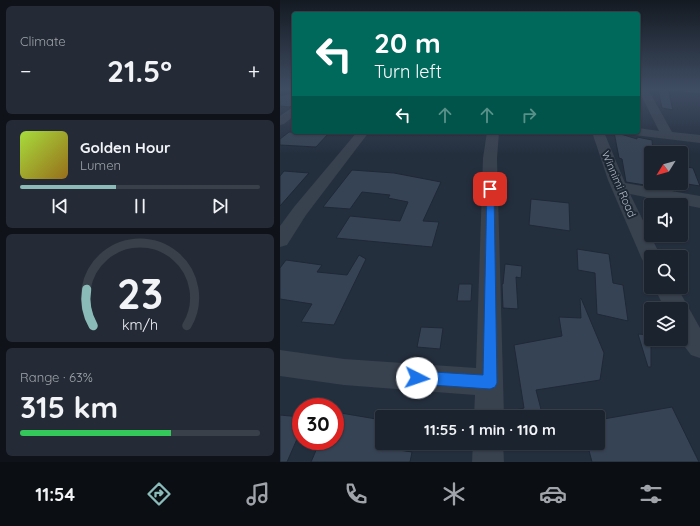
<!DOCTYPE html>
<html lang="en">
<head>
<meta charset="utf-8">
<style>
  body { margin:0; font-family:Quicksand,sans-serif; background:#242b36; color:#f1f3f6; height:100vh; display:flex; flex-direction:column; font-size:15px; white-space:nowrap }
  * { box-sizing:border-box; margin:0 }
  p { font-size:13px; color:#a0a4aa }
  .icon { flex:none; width:22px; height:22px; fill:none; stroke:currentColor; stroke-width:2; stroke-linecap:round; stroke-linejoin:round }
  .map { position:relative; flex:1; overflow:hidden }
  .panel { display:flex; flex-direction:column; gap:6px; padding:6px; background:#0f1319; width:280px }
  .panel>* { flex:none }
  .top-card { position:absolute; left:12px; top:12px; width:348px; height:122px; border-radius:4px; box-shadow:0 1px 3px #0004,0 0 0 1px #39404a; background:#00695c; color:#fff; overflow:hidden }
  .needle { width:26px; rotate:233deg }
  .controls { position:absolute; left:364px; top:146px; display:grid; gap:8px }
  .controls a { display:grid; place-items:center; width:44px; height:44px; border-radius:4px; background:#1b232e; box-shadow:0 1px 3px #0004,0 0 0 1px #39404a; font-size:20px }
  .speed { position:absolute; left:12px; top:398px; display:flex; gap:8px; font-size:20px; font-weight:700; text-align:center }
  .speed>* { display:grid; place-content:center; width:52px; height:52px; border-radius:50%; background:#1b232e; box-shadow:0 1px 3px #0004,0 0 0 1px #39404a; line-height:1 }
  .speed .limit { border:6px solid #d22; background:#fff; color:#111 }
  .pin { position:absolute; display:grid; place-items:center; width:34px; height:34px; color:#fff; margin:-17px; border-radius:8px; box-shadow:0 2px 6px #0006 }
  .me { position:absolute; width:44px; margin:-22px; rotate:94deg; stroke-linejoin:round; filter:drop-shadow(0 0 3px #0008) }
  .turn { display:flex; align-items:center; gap:14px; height:84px; padding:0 16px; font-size:18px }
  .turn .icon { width:52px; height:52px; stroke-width:2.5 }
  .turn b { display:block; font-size:28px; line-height:34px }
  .lanes { display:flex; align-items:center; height:38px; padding:0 16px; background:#0003; justify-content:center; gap:20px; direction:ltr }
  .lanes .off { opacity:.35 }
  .big { font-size:30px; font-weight:700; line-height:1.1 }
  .panel .tile { flex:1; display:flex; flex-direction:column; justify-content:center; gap:6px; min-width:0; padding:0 14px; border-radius:6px; background:#242b36 }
  .panel .dial { align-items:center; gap:0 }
  .dial svg { height:104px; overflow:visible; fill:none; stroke:#39404a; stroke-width:7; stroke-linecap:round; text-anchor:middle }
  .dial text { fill:#f1f3f6; stroke:none }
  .song { display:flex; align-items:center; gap:12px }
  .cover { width:48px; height:48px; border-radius:6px; background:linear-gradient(135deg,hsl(80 70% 55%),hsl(40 70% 35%)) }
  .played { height:4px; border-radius:2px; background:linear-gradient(90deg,#8bbbb9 40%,#39404a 40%) }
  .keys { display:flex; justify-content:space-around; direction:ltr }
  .heat { display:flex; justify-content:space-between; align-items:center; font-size:22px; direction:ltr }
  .charge { height:6px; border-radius:3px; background:linear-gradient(90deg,#34c759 63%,#39404a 0) }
  .trip { position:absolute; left:95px; top:410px; width:230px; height:40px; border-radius:4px; background:#1b232e; box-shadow:0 1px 3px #0004,0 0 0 1px #39404a; font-weight:700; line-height:40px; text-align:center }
  .menu { display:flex; height:64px; justify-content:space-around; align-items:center; background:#0b0e12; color:#a0a4aa }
  .menu .icon { width:28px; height:28px }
  .menu .active { color:#8bbbb9 }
  .menu b { font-size:18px; color:#f1f3f6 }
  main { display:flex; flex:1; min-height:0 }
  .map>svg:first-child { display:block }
  .building { fill:#364354; stroke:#1f2835 }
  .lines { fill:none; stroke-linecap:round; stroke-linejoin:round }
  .minor { fill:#38414e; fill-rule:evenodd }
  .route { fill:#1a73e8; stroke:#114b97 }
  .labels { text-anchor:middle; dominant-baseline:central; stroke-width:4; stroke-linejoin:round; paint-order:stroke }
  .street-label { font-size:11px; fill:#b4bcc9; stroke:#1d2633 }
</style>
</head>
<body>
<main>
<section class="panel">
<div class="tile"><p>Climate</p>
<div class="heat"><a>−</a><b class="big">21.5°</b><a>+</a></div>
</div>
<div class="tile">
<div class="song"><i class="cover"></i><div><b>Golden Hour</b><p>Lumen</p></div></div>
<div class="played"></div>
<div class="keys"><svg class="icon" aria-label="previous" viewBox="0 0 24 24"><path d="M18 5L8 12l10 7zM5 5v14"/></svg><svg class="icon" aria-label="pause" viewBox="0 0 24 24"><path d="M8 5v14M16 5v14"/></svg><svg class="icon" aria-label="next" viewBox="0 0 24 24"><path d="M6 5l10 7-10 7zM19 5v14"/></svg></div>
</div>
<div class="tile dial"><svg viewBox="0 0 100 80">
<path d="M14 69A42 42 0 1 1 86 69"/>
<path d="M14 69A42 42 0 0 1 9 41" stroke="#8bbbb9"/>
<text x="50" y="56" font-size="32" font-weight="700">23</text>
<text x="50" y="72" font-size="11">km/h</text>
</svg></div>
<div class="tile"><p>Range · 63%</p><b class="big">315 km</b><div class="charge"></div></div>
</section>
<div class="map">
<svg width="420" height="462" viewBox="0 0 420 462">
  <rect width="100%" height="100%" fill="#242f3e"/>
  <path class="building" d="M378,89H388L393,110L382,108Z
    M7,94H14V104L10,107L0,106V96Z
    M9,132H14L48,134L36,147L0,145V139Z
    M334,132L357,139V137L372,140L373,153L371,152V186L346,182L342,159L339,158Z
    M401,166L413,168L420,186L401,183Z
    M72,170L114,173L161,182L143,221L159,222L152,247L56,238L70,216L120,221L128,202L108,198L110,195L82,192L70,209L43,207Z
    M4,171L29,173L0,206V176Z
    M251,199L289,203L290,231L249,225Z
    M297,249L329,254L333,283L343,285L348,321L317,314L315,273L298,270Z
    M79,255L86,259L54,325L21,322L32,304L0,299V268L6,260L42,265L37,272L67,275Z
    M225,264L242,266L241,278L236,277L238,309L223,308L222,284H223Z
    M179,284H192L191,301H177Z
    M301,298L324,353L320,380L256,390L263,417H225V413L244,408L234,345L282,336L279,317L301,318L300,299Z
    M141,327L163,328L160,349L137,347Z
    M358,334L371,335V367H368Z
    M392,407L419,462H312L307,443H318V420Z
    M55,412L102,420V443H106L105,448L132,452L130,462H31L40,441H55Z
    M0,415L21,417V430L7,462H0Z"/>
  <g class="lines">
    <path class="minor" d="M358,89H368L392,132L420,135V143L354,135L352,132H358V128L379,131Z
      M402,89H420V93L407,92Z
      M14,108V116L4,124L0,125V116L10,109Z
      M77,132H89L26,215L7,245L0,247V226L14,207Z
      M207,132H219L217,158L224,417H194L195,395L64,385L0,376V350L64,359L196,368L203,158Z
      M312,132H324L345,183L420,196V208L350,194L381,257H371V265L364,263L361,257L328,180Z
      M374,287H397L420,328V358L411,355L399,339H401V309H385Z
      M193,443H223L224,462H192Z"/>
  </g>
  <linearGradient id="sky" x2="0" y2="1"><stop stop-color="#141a22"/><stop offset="0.58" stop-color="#3f4d63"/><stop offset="1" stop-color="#3f4d63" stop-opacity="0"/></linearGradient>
  <rect width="420" height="154" fill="url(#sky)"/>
  <path class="route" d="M207,187H210L214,189L217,383L215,387L210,389L137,384L132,382L130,378L132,373L137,371L203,375Z"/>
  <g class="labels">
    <g class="street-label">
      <text transform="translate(339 184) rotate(67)">Winnimi Road</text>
    </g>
  </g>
</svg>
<div class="controls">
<a><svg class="needle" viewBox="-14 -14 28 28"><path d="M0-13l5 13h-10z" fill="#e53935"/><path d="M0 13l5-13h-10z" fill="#a0a4aa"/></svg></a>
<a><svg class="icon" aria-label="sound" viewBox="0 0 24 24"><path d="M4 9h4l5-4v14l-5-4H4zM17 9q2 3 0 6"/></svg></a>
<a><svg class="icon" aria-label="search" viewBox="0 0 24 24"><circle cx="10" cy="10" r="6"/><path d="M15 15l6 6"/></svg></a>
<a><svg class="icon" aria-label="layers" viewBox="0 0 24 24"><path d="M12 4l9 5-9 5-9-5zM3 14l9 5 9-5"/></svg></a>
</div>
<div class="speed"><div class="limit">30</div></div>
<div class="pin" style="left:210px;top:189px;background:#d93025"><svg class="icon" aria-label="arrive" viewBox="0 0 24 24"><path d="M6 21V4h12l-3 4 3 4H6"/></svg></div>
<svg class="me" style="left:137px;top:378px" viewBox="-20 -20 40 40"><circle r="19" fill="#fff"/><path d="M0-13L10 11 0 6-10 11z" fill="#1a73e8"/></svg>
<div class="trip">11:55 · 1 min · 110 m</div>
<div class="top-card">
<div class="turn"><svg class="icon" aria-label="left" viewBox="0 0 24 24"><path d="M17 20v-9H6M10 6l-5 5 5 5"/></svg><div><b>20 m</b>Turn left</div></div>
<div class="lanes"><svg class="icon" aria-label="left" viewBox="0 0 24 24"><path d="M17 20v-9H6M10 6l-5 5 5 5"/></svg><svg class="icon off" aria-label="ahead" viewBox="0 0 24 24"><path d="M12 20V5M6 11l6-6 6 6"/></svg><svg class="icon off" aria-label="ahead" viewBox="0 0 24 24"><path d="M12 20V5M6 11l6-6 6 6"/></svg><svg class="icon off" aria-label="right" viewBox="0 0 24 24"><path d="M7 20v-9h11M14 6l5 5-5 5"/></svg></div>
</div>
</div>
</main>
<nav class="menu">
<b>11:54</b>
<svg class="icon active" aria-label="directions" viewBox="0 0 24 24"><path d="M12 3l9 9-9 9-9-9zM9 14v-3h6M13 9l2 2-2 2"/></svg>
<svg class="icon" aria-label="music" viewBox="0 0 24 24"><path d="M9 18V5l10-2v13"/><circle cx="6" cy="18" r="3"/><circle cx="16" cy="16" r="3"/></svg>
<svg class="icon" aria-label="phone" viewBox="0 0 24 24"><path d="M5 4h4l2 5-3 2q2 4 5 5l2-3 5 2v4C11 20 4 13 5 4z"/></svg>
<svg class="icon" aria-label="climate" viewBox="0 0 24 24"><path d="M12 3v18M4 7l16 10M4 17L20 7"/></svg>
<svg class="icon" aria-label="car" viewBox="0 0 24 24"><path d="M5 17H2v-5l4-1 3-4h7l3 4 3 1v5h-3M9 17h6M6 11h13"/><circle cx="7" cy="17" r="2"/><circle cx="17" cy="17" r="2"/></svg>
<svg class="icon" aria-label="filters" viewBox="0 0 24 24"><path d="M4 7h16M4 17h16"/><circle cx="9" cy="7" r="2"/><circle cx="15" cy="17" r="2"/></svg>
</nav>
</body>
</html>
